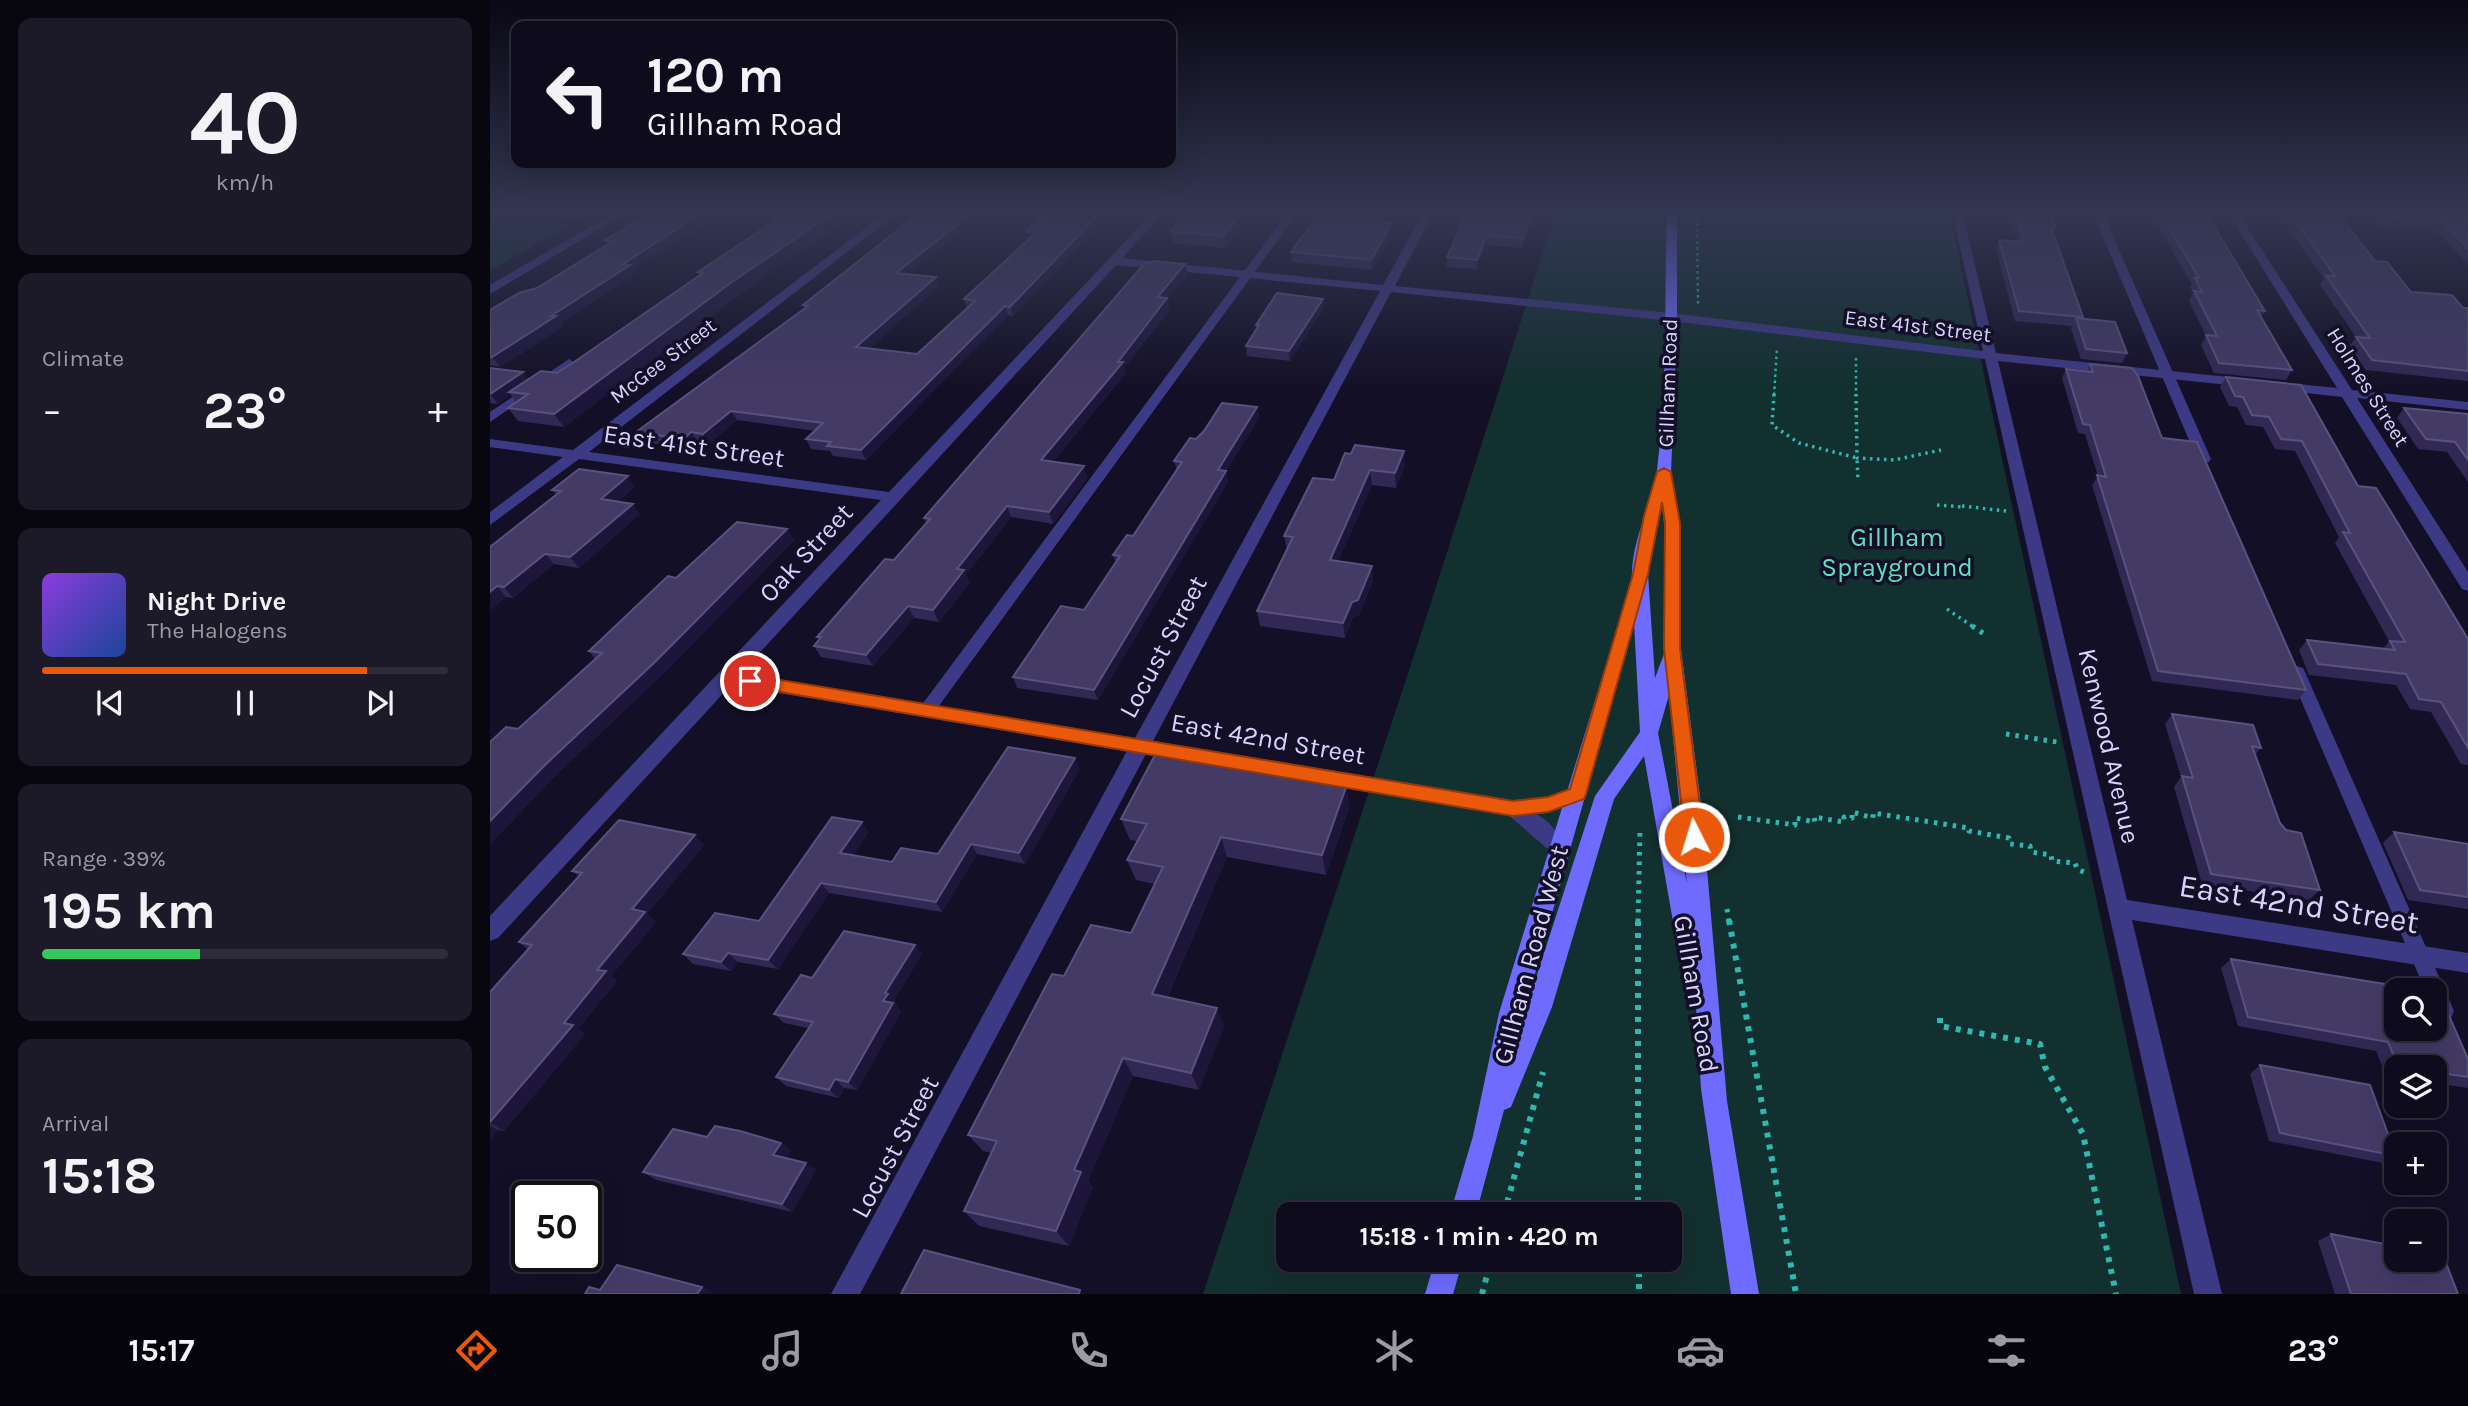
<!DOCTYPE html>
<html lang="en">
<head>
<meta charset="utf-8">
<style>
  body { margin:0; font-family:Karla,sans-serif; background:#1c1929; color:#f1f3f6; height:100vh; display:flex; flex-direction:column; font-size:26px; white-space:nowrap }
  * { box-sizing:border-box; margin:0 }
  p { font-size:23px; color:#9b9ba3 }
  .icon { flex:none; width:38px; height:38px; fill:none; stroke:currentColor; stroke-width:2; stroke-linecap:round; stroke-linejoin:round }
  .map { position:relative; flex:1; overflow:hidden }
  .sheet { display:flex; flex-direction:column; gap:18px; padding:18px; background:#08060f; width:490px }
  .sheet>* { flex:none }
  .banner { position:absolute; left:21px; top:21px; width:665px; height:147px; border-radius:14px; box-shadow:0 7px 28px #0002,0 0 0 2px #2e2b3b; background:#0e0b1c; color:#f1f3f6; overflow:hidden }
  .fabs { position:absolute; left:1894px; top:978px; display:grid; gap:14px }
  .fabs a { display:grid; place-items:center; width:63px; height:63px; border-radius:14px; background:#0e0b1c; box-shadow:0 7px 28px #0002,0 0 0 2px #2e2b3b; font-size:35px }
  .speed { position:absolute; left:21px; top:1181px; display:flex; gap:14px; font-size:35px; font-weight:700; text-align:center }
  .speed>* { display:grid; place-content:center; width:91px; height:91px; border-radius:50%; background:#0e0b1c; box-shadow:0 7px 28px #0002,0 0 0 2px #2e2b3b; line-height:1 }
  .speed .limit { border:4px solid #111; border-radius:10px; background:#fff; color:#111 }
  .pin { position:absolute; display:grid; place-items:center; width:60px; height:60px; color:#fff; margin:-30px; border:4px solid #fff; border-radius:50%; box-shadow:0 2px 7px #0007 }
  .me { position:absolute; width:77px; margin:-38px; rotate:355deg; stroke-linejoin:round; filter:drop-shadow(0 0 5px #0008) }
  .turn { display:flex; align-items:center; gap:24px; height:147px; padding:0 21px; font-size:32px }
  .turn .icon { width:91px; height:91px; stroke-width:2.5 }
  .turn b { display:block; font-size:49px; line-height:60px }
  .big { font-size:52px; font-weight:700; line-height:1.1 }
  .sheet .widget { flex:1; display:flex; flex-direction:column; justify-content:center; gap:10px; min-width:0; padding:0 24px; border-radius:14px; background:#1c1929 }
  .sheet .dial { align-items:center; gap:0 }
  .dial b { font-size:91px; line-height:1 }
  .song { display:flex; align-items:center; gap:21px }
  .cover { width:84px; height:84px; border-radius:10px; background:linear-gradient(135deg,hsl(270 70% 55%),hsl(220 70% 35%)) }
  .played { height:7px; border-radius:4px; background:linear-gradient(90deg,#ea580c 80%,#2e2b3b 80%) }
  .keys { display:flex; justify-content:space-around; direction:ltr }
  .heat { display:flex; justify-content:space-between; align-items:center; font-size:38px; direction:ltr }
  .charge { height:10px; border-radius:5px; background:linear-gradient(90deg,#34c759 39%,#2e2b3b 0) }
  .trip { position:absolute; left:786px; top:1202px; width:406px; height:70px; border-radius:14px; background:#0e0b1c; box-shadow:0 7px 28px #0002,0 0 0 2px #2e2b3b; font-weight:700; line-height:70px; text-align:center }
  .tab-bar { display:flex; height:112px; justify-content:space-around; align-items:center; background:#06040b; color:#9b9ba3 }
  .tab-bar .icon { width:49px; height:49px }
  .tab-bar .on { color:#ea580c }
  .tab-bar b { font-size:32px; color:#f1f3f6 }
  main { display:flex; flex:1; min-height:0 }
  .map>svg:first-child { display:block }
  .green { fill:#12302f; fill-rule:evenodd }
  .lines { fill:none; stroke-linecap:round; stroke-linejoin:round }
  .path-far3 { stroke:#2fb8b0; stroke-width:2.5; stroke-dasharray:2.5 3.5; stroke-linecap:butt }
  .path-far2 { stroke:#2fb8b0; stroke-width:3.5; stroke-dasharray:2.5 4.5; stroke-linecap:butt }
  .path-far1 { stroke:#2fb8b0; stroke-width:5; stroke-dasharray:3.5 6; stroke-linecap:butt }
  .path { stroke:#2fb8b0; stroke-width:6; stroke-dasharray:5 7; stroke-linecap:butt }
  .service { fill:#3d3a85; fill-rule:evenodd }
  .minor { fill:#3d3a85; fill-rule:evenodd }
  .secondary { fill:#6f6bff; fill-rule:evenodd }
  .wall { fill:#312854 }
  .shaded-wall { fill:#1d163a }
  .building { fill:#433a66; stroke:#5a527e; stroke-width:2 }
  .route { fill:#ea580c; stroke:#983908; stroke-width:2 }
  .labels { text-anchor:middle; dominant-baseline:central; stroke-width:7; stroke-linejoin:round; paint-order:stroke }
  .far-street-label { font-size:21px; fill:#d9d4ff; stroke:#130f26 }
  .street-label { font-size:26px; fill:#d9d4ff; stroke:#130f26 }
  .park-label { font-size:26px; fill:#5fe0c0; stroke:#130f26 }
  .near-street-label { font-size:32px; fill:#d9d4ff; stroke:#130f26 }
</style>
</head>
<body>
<main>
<section class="sheet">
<div class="widget dial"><b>40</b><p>km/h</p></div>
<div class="widget"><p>Climate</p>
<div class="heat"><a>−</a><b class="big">23°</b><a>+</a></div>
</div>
<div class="widget">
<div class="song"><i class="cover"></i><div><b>Night Drive</b><p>The Halogens</p></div></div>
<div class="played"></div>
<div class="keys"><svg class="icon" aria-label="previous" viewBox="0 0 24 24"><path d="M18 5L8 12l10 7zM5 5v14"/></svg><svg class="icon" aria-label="pause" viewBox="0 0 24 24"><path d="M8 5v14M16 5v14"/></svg><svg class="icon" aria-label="next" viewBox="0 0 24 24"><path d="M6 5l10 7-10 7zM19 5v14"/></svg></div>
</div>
<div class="widget"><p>Range · 39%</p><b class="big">195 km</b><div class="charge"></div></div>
<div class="widget"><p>Arrival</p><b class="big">15:18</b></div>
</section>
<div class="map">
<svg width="1978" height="1294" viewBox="0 0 1978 1294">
  <rect width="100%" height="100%" fill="#130f26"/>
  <path class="green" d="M0,211H105L86,222Z
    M1066,211H1459L1691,1294H713L929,640ZM798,1214H1180V1260H798Z
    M0,217L79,225L0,271Z"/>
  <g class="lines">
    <path class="path-far3" d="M1207,211L1208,304
      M1366,358V395
      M1284,395L1287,348"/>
    <path class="path-far2" d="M1284,394L1282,425L1309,443L1367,458L1368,481
      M1366,394L1367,458L1404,460L1451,450
      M1447,505L1472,507
      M1472,506L1516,511
      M1457,609L1485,628"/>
    <path class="path-far1" d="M1482,626L1496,635
      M1516,734L1567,742
      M1248,817L1305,825V818L1325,822L1324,817L1354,822V817L1362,818V812L1383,818V813L1479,828V831L1519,838L1520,844L1540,846L1541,852L1561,855L1562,861L1585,863L1587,869L1596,873
      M1237,909L1239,922
      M1148,922L1150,827"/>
    <path class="path" d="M1239,920L1306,1294
      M1450,1018V1026L1550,1044L1555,1067L1593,1134L1626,1294
      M1014,1214L1053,1072
      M1148,1214V920
      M1149,1260V1294
      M992,1294L1001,1260"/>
    <path class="service" d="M556,211H566L544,233H536V229Z
      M799,211H809L443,714H431L429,710L431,706Z
      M1602,211H1612L1721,459L1719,462H1709L1707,459Z
      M79,359L85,363L83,365L0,422V412Z
      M1807,666L1813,668L1815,672L1961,1004L1964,1011L1961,1018L1954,1021L1947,1018L1944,990H1935L1799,672L1801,668Z"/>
    <path class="minor" d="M127,211H140L0,294V285Z
      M398,211H410L99,452L399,492L664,211H675L632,258L893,285L934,211H944L905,286L1181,313L1493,351L1462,211H1472L1506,353L1758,379L1765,383L1758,387L1508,361L1637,900L1978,953V973L1642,920L1732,1294H1704L1495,359L1181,321L901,292L663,741L1023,800L1057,797L1087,786L1094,788L1097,794L1094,800L1058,813L1047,814L1058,822L1080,848L1077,854C1072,856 1071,857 1066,855C1063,854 1026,821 1018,815L656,754L370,1294H341L637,751L241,685L8,938L0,941V916L391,500L89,459L0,525V512L73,457L0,447V439L83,450ZM626,265L890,291L645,738L251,673Z
      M1737,211H1747L1862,390L1978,402V410L1867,398L1978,572V591L1972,589L1852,397L1789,390L1782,386L1789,382L1847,388Z"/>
    <path class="secondary" d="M1177,211H1187V329L1181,472L1190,523L1191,649L1212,811L1237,1101L1269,1294H1241L1211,1089L1206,1006L1199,1004L1196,996L1154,756L1124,799L1062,1007L1021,1107L1014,1110L986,1214H960L983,1136L1009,1013L1142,580C1140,542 1162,506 1167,470C1178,385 1174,297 1177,211ZM1172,506L1174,523V654L1165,678L1158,574ZM1144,623L1150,732L1105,796L1030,1027ZM1179,695L1197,884L1168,733Z
      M945,1260H973L963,1294H935Z"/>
  </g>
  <path class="wall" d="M163,211H233L143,270L145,274L71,323L73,326L38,349L10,367L0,365V310L47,288L118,245L115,240Z
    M300,211H368L249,295L74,427L28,421L18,408L26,403L21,395L8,404L0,403V368L39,379L67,373L84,362L209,275L208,272Z
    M432,211H498L419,274L449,286L379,349L427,354L477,308L474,299L537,241L551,227L549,221L559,211H623L523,316L518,315L376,460L343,456L340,451L321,449L316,439L325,431L247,420L219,444L208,442L200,449L153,442L146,432L315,308L313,305Z
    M765,211L735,248L683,243L680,231Z
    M831,211H900V214L894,223H902L903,233L882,270L802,262L801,252Z
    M978,211H1046L1032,248L997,245L987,269L957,267V257Z
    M1518,211H1559L1566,228L1563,234L1593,317L1592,319L1637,353L1632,363L1591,359L1581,328L1582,326L1525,321L1506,249L1509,240L1527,241Z
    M1659,211H1715L1775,311L1771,317L1802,370L1796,380L1724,373L1711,345L1716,336L1699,301L1703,293L1700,287L1702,284Z
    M1787,211H1846L1885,261L1921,292L1973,308H1978V381L1876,370L1859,347L1866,337L1830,285L1834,279Z
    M1880,211H1978V265L1947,231L1894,227Z
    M695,264L697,275L677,298L680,309L634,368L636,373L563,462L598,477L563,524L521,517L476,575L480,582L449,622L424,618L383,666L331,657L324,646L329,639L327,637L404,560L436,523L434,518Z
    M834,308L800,361L757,356L756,346L767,329L766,325Z
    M1600,364L1672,438L1816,690L1808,700L1662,681L1602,485L1608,476L1595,434L1588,433L1572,378L1576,369L1597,371Z
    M1736,377L1868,486L1978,639V765L1971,764L1941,712L1920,709L1906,685L1819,675L1809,650L1817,640L1893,649L1899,641L1845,543L1849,537L1805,451L1785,449L1773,427L1756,425L1747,407L1739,406L1730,387Z
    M767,407L769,418L736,471L738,482L608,700L527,688L523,677L594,610L626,563L623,555L643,536L687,470L684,461L706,439Z
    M1914,408L1978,414V482L1957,452L1928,449L1907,418Z
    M855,453L915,466L906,488L882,485L848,561L883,581L869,615L863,617L855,638L770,626L767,611L797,550L794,536L844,480Z
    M145,487L128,501L150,514L89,568L64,564L23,598L16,597L0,610V547L66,495L62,490Z
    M297,529L304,540L174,673L67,774L0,844V742L28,729L105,659L99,651L186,578Z
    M1682,714L1771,748L1765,755L1790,823L1796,830L1830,890L1819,900L1712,884L1684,787L1691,777L1675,724Z
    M590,769L535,864L487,854L452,912L339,893L288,969L248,962L241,971L203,964L193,954L269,921L379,832L363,855L402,862L448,854Z
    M856,787L859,808L836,875L737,857L677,998L734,1026L709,1090L643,1076L598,1181L603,1187L579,1246L489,1226L474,1211L502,1153L493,1151L478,1135L574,976L641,933L665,884L646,880L637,860L647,841L640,840L631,819Z
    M1904,832L1978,844V909L1918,900L1893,843Z
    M214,845L157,914L166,922L121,976L127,981L88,1029L95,1034L14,1131L8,1130L0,1140V992L38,950L29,942L89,877L82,871Z
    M432,954L404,1000L406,1003L405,1004L411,1012L367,1090L354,1088L349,1098L296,1086L286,1077L318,1028L294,1023L284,1014L322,978Z
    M1741,959L1954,1004L1978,1059V1088L1944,1083V1068H1906V1076L1895,1074L1886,1051L1748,1026L1731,968Z
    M1770,1065L1906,1156L1893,1163L1779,1141L1760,1074Z
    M217,1137L291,1143L301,1151L296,1158L316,1163L326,1170L302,1212L166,1180L153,1172Z
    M1841,1234L1968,1294H1845L1828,1241Z"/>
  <path class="shaded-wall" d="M215,211H233L143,270L145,274L71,323L73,326L10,367L2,357L133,264Z
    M346,211H368L249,295L74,427L64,414L242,282Z
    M485,211H498L409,282L406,273Z
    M612,211H623L523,316L520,307Z
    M754,211H765L735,248L733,236Z
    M895,211H900V214L889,231L888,222Z
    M1043,211H1046L1032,248L1033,239Z
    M902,223L903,233L882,270L881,260Z
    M997,235V245L987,269V260Z
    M695,264L697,275L677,298L680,309L634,368L636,373L555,472L551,460L628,362L670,294Z
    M446,277L449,286L371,356L366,347Z
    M833,299L834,308L800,361L799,351Z
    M515,306L518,315L376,460L371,450Z
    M33,372L40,382L19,392L21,395L8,404L0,394Z
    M767,407L769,418L736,471L738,482L608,700L604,690L728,470Z
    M241,411L247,420L219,444L213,434Z
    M201,432L208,442L200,449L194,439Z
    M914,451L915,466L906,488L905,473Z
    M594,466L598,477L563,524L559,512Z
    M880,470L882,485L842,575L840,560Z
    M138,476L145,487L118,509L111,499Z
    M143,504L150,514L89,568L80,557Z
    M517,506L521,517L476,575L480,582L449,622L443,610L467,569Z
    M297,529L304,540L174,673L67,774L0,844V821L56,764Z
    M55,554L64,564L23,598L14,587Z
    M882,566L883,581L869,615L863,617L855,638L853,623L862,602Z
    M7,586L16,597L0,610V592Z
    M418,606L424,618L383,666L376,655Z
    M585,758L590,769L535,864L529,853Z
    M856,787L859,808L836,875L832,855Z
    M372,822L379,832L358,863L350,853Z
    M205,835L214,845L157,914L166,922L121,976L127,981L88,1029L95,1034L14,1131L0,1123L74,1023L142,909Z
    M731,837L737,857L670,1013L662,994Z
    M481,844L487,854L452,912L446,902Z
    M331,883L339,893L288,969L278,960Z
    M425,945L432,954L404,1000L406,1003L405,1004L411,1012L367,1090L358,1082L393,1001L395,993Z
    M238,953L248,962L241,971L231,962Z
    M727,1008L734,1026L709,1090L701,1073Z
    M633,1058L643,1076L598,1181L603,1187L579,1246L566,1231L584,1170Z
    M345,1079L354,1088L349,1098L339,1090Z
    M0,1125L8,1130L0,1140Z
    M291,1143L301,1151L293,1163L283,1155Z
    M316,1163L326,1170L302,1212L292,1204Z
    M212,1287L224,1293L207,1294Z"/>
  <path class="building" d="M163,211H215L133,264L140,265L61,316H66L2,357H0V310L29,293L47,288L123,241L115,240Z
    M300,211H346L242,282L64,414L18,408L38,394L19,392L51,371L67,373L84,362L213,273L208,272Z
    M432,211H485L406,273L446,277L366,347L427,354L485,301L474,299L537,241L556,222L549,221L559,211H612L520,307L515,306L371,450L337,446L341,442L316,439L333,423L241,411L213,434L201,432L194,439L146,432L318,306L313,305Z
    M699,211H754L733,236L680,231Z
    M831,211H895L888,222L902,223L881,260L801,252Z
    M978,211H1043L1033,239L997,235L987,260L957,257Z
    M1525,211H1559L1566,228L1561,227L1593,317L1529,311L1509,240L1534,242Z
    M1669,211H1715L1775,311L1767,310L1802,370L1729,363L1716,335L1727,336L1704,291L1712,292L1705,278H1709Z
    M1798,211H1829L1830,213V211H1846L1885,261L1897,262L1921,292L1962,295L1973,308H1978V371L1882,360L1866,337L1880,338L1836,276H1845Z
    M1894,211H1978V249L1953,222L1900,218Z
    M663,261L695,264L670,294L668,297L677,298L628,362H633L551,460L594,466L559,512L517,506L467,569L474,570L443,610L418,606L376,655L324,646L331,637H327L395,559L404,560L440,519L434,518L654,264Z
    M787,293L833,299L799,351L756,346L769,325H766Z
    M1586,318L1625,322L1637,353L1596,349Z
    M1600,364L1642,368L1648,376L1672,438L1707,442L1816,690L1668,671L1607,475L1616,477L1600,425L1593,424L1576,369L1603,372Z
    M0,368L33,372L0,394Z
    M1736,377L1811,385L1868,486L1886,488L1901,512L1978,639V748L1951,702L1929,699L1916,674L1828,664L1817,640L1905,650L1900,641L1915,642L1853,532L1860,533L1812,441L1791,439L1779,417L1762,415L1753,397L1745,396Z
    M732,403L767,407L728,470L736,471L604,690L523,677L571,606L594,610L630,556L623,555L637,535L643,536L692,462L684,461L700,438L706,439L714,431Z
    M1914,408L1978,414V460L1965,442L1936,439Z
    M865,445L914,451L905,473L880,470L840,560L882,566L868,600L862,602L853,623L767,611L803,537L794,536L823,478L844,480L855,453L861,454Z
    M89,469L138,476L111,499L143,504L80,557L55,554L14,587L7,586L0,592V547L71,491L62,490Z
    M247,522L297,529L165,662L56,764L0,821V742L16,727L28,729L112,653L99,651L178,576L186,578Z
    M1682,714L1763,725L1771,748L1762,746L1790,823L1796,830L1811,833L1830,890L1721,874L1692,776L1703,778Z
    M518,747L585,758L529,853L481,844L446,902L331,883L278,960L238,953L231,962L193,954L225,913L269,921L342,817L372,822L350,853L402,862L411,848L448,854Z
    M665,755L856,787L832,855L731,837L662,994L727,1008L701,1073L633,1058L584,1170L591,1172L566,1231L474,1211L507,1141L478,1135L562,974L574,976L601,925L641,933L673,867L637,860L657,824L631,819Z
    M129,820L205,835L142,909L155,912L107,970L116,971L74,1023L83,1025L0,1122V992L42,945L29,942L92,873L82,871Z
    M1904,832L1978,844V897L1930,890Z
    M354,931L425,945L395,993L398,994L393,1001L403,1003L358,1082L345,1079L339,1090L286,1077L323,1022L284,1014L311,975L322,978Z
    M1741,959L1932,990H1906V1029H1944V992L1954,994V1004L1978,1059V1077L1944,1072V1068H1918L1908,1066L1898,1042L1758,1017Z
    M1770,1065L1880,1085L1906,1156L1790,1133Z
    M225,1126L250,1131L291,1143L283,1155L316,1163L292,1204L153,1172L183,1129L217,1137Z
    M1841,1234L1906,1246V1260H1944V1253L1953,1255L1968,1294H1861Z
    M434,1250L590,1290L589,1294H411Z
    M127,1265L212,1287L207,1294H95L99,1287L110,1290Z"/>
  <linearGradient id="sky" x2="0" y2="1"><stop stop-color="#0a0815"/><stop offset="0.54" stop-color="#333752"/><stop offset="1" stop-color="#333752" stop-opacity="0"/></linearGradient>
  <rect width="1978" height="392" fill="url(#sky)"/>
  <path class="route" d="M1174,468L1181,472L1190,523V649L1214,837L1211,843H1198L1195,837L1174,649L1175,523L1172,502L1158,574L1096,794L1094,799L1058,812L1023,816L260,687L252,681L260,675L1023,801L1058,797L1080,789L1143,574L1154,516L1167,472Z"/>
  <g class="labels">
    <g class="far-street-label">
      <text transform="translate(1428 326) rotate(7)">East 41st Street</text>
      <text transform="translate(173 361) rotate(-37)">McGee Street</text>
      <text transform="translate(1178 383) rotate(-88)">Gillham Road</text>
      <text transform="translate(1878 387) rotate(58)">Holmes Street</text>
    </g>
    <g class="street-label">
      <text transform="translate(204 446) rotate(8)">East 41st Street</text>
      <text transform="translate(316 553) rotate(-47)">Oak Street</text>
      <text transform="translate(673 647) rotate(-62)">Locust Street</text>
      <text transform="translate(778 739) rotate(10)">East 42nd Street</text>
      <text transform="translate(1619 746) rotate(77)">Kenwood Avenue</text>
      <text transform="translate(1041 955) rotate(-75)">Gillham Road West</text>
      <text transform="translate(1206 994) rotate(80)">Gillham Road</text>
      <text transform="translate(405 1147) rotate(-62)">Locust Street</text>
    </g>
    <g class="park-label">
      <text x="1407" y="537">Gillham<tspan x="1407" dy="30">Sprayground</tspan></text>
    </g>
    <g class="near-street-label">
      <text transform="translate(1809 904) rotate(9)">East 42nd Street</text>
    </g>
  </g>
</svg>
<div class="fabs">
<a><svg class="icon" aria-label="search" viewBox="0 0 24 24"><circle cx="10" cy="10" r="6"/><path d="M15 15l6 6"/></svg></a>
<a><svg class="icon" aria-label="layers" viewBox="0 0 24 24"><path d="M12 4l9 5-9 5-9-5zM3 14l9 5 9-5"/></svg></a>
<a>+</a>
<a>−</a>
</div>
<div class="speed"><div class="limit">50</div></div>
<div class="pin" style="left:260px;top:681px;background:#d93025"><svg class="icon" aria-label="arrive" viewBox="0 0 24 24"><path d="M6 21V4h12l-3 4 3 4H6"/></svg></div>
<svg class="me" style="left:1204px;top:837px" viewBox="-20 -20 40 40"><circle r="17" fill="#ea580c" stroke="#fff" stroke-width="3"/><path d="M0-11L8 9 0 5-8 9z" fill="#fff"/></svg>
<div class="trip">15:18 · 1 min · 420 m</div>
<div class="banner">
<div class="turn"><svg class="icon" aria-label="left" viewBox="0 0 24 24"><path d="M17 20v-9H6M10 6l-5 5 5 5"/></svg><div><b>120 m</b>Gillham Road</div></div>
</div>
</div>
</main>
<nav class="tab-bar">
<b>15:17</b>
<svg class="icon on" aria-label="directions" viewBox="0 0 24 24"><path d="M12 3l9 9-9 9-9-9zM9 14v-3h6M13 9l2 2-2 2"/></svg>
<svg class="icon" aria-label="music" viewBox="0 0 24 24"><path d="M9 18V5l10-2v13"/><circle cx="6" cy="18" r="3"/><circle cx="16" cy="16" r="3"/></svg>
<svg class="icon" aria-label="phone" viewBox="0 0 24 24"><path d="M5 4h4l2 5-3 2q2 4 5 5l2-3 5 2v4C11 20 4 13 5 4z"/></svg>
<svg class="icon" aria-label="climate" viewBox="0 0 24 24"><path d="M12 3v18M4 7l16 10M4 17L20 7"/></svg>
<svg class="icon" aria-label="car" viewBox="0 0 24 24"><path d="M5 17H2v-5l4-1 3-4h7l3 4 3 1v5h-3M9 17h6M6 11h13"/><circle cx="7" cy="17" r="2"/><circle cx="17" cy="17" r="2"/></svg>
<svg class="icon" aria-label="filters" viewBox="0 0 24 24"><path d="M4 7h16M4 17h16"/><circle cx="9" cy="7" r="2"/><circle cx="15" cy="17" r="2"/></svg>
<b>23°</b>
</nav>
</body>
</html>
